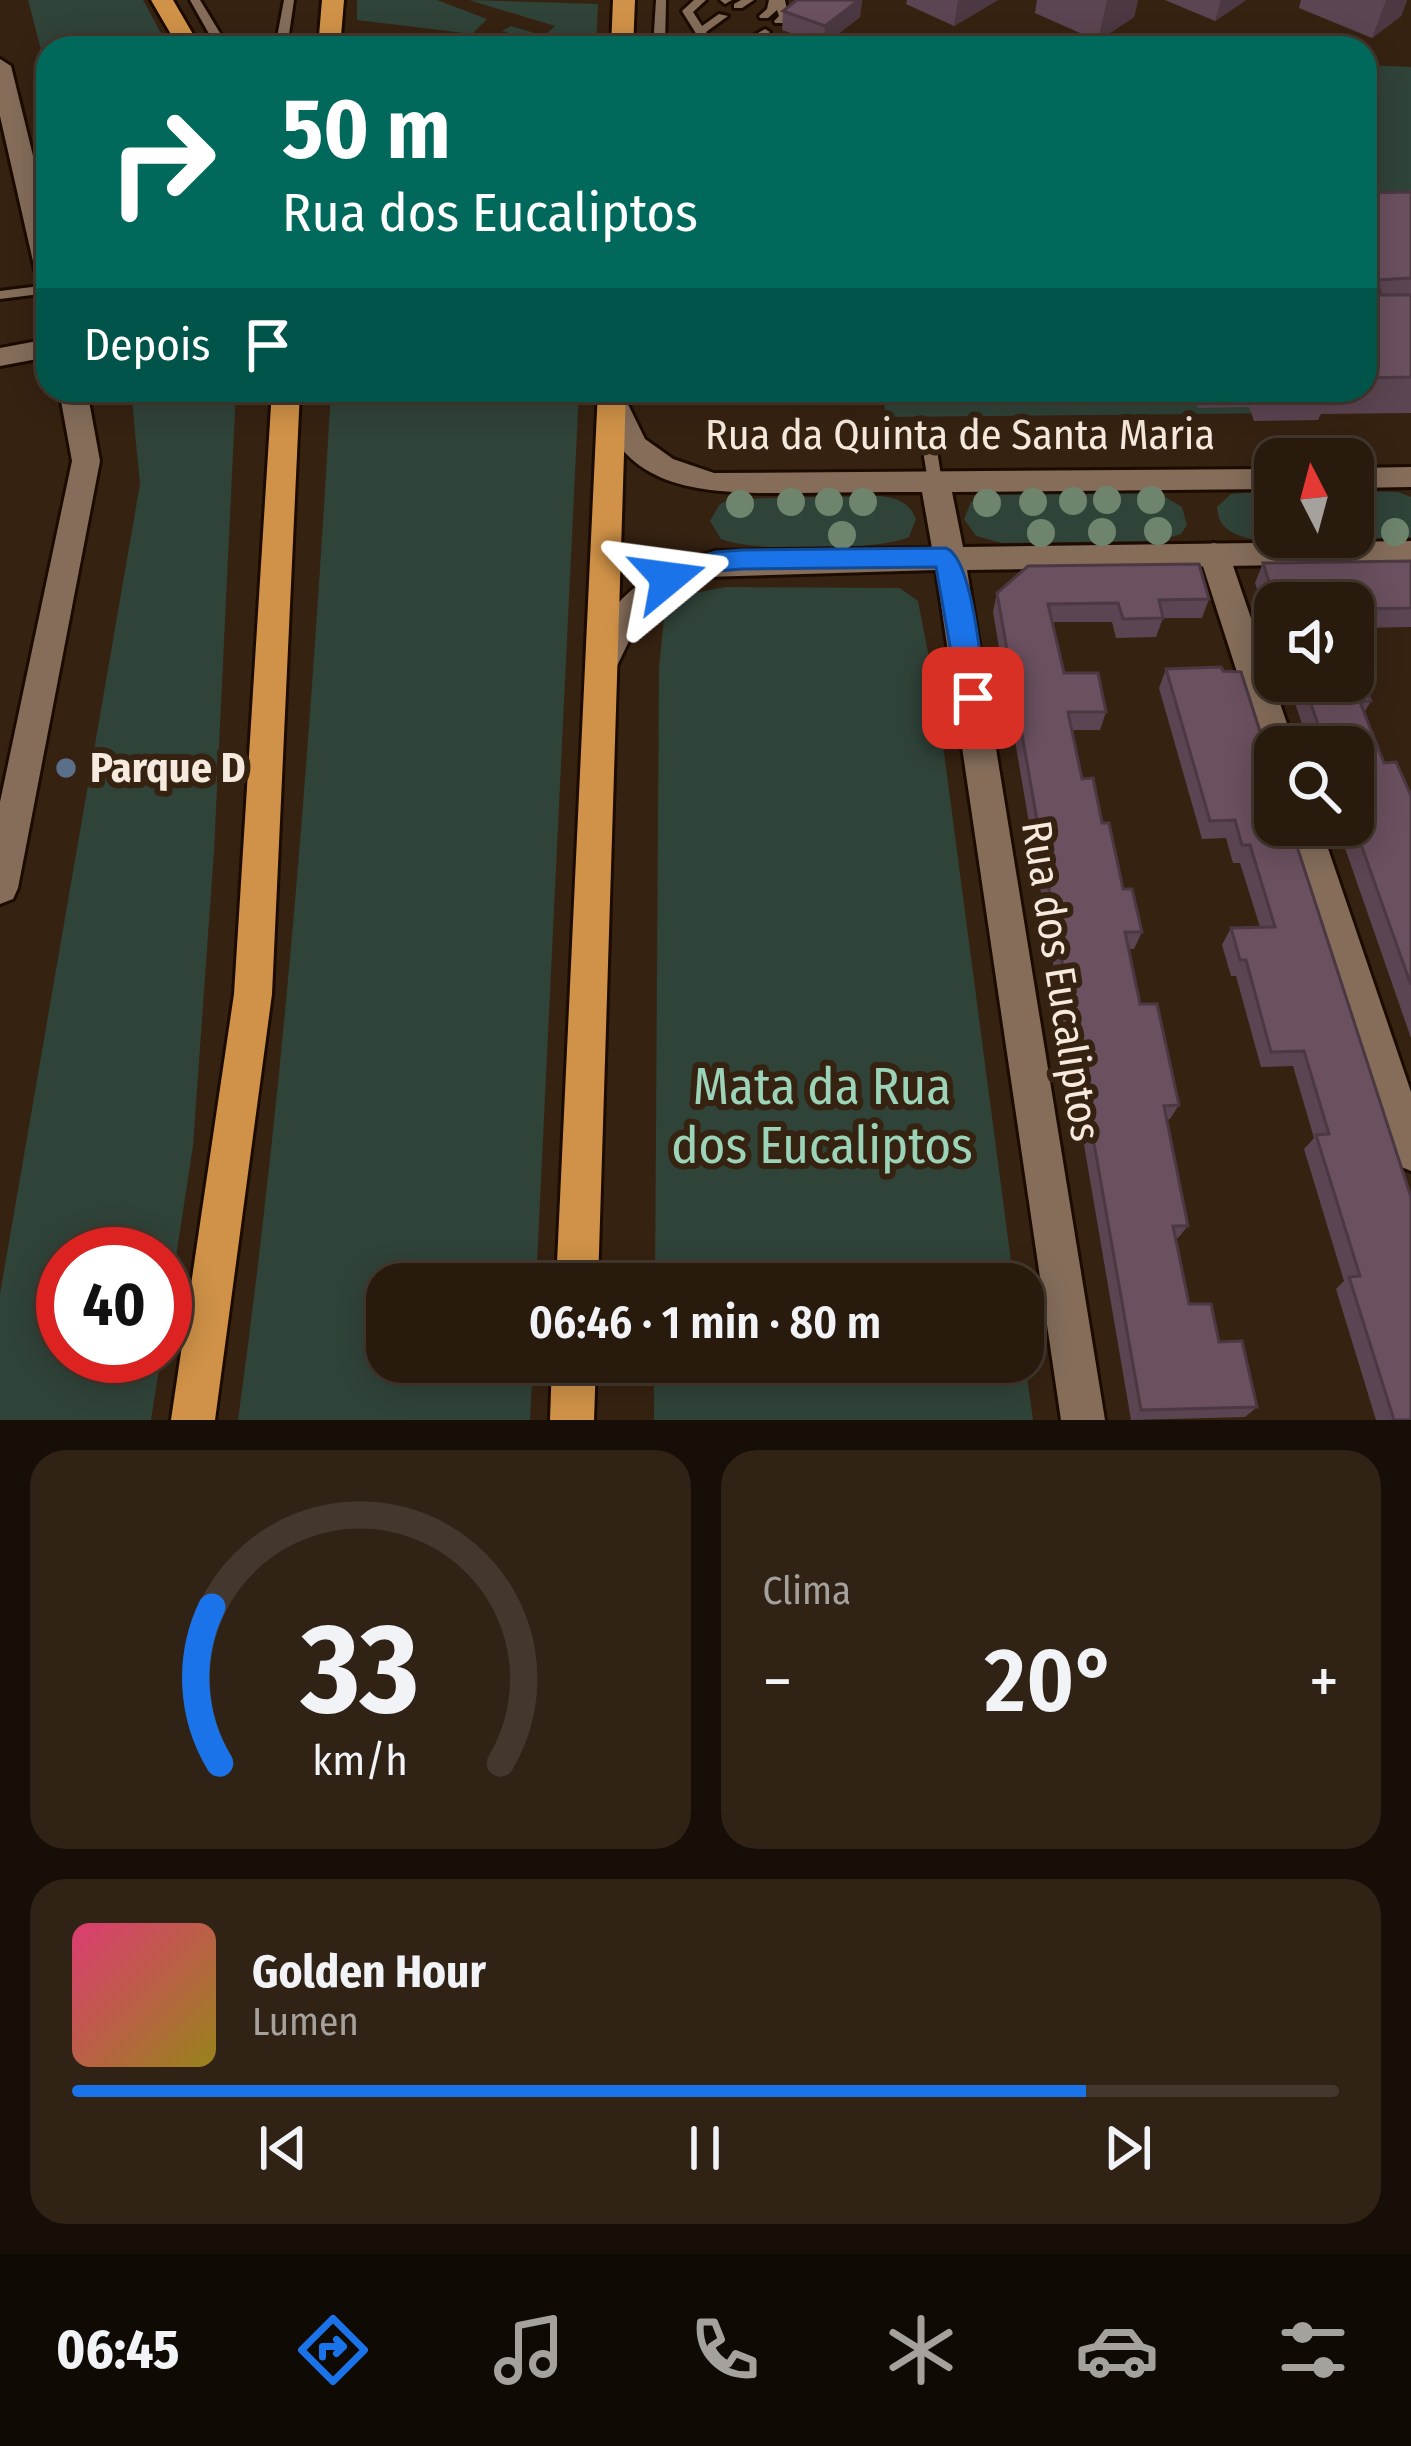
<!DOCTYPE html>
<html lang="pt">
<head>
<meta charset="utf-8">
<style>
  body { margin:0; font-family:"Fira Sans Condensed",sans-serif; background:#302316; color:#f1f3f6; height:100vh; display:flex; flex-direction:column; font-size:45px; white-space:nowrap }
  * { box-sizing:border-box; margin:0 }
  p { font-size:39px; color:#a5a19d }
  .icon { flex:none; width:66px; height:66px; fill:none; stroke:currentColor; stroke-width:2; stroke-linecap:round; stroke-linejoin:round }
  .map { position:relative; height:1420px; overflow:hidden }
  .details { display:flex; flex-direction:column; gap:30px; padding:30px; background:#160e07; flex:1 }
  .details>* { flex:none }
  .top-card { position:absolute; left:36px; top:36px; width:1341px; height:366px; border-radius:36px; box-shadow:0 6px 30px #0003,0 0 0 3px #44382e; background:#00695c; color:#fff; overflow:hidden }
  .needle { width:78px; rotate:354deg }
  .fabs { position:absolute; left:1254px; top:438px; display:grid; gap:24px }
  .fabs a { display:grid; place-items:center; width:120px; height:120px; border-radius:24px; background:#281a0d; box-shadow:0 6px 30px #0003,0 0 0 3px #44382e; font-size:60px }
  .speed { position:absolute; left:36px; top:1227px; display:flex; gap:24px; font-size:60px; font-weight:700; text-align:center }
  .speed>* { display:grid; place-content:center; width:156px; height:156px; border-radius:50%; background:#281a0d; box-shadow:0 6px 30px #0003,0 0 0 3px #44382e; line-height:1 }
  .speed .limit { border:18px solid #d22; background:#fff; color:#111 }
  .pin { position:absolute; display:grid; place-items:center; width:102px; height:102px; color:#fff; margin:-51px; border-radius:24px; box-shadow:0 6px 18px #0006 }
  .me { position:absolute; width:132px; margin:-66px; rotate:74deg; stroke-linejoin:round; filter:drop-shadow(0 0 9px #0008) }
  .turn { display:flex; align-items:center; gap:42px; height:252px; padding:0 48px; font-size:54px }
  .turn .icon { width:156px; height:156px; stroke-width:2.5 }
  .turn b { display:block; font-size:84px; line-height:102px }
  .then { display:flex; align-items:center; height:114px; padding:0 48px; background:#0003; gap:24px; font-size:45px }
  .big { font-size:90px; font-weight:600; line-height:1.1 }
  .details .tile { flex:1; display:flex; flex-direction:column; justify-content:center; gap:18px; min-width:0; padding:0 42px; border-radius:36px; background:#302316 }
  .details .dial { align-items:center; gap:0 }
  .dial svg { height:312px; overflow:visible; fill:none; stroke:#44382e; stroke-width:7; stroke-linecap:round; text-anchor:middle }
  .dial text { fill:#f1f3f6; stroke:none }
  .song { display:flex; align-items:center; gap:36px }
  .cover { width:144px; height:144px; border-radius:18px; background:linear-gradient(135deg,hsl(340 70% 55%),hsl(50 70% 35%)) }
  .played { height:12px; border-radius:6px; background:linear-gradient(90deg,#1a73e8 80%,#44382e 80%) }
  .keys { display:flex; justify-content:space-around; direction:ltr }
  .heat { display:flex; justify-content:space-between; align-items:center; font-size:66px; direction:ltr }
  .details .tiles { flex:1; display:grid; gap:30px; grid-template-columns:1fr 1fr }
  .tile:last-child { grid-column:span 2 }
  .trip { position:absolute; left:366px; top:1263px; width:678px; height:120px; border-radius:36px; background:#281a0d; box-shadow:0 6px 30px #0003,0 0 0 3px #44382e; font-weight:600; line-height:120px; text-align:center }
  .tab-bar { display:flex; height:192px; justify-content:space-around; align-items:center; background:#100a05; color:#a5a19d }
  .tab-bar .icon { width:84px; height:84px }
  .tab-bar .selected { color:#1a73e8 }
  .tab-bar b { font-size:54px; color:#f1f3f6 }
  .map>svg:first-child { display:block }
  .green { fill:#304339 }
  .lines { fill:none; stroke-linecap:round; stroke-linejoin:round }
  .service-casing { stroke:#1c0b00; stroke-width:6 }
  .minor-casing { stroke:#1c0b00; stroke-width:6 }
  .tertiary-casing { stroke:#1c0b00; stroke-width:6 }
  .trunk-casing { stroke:#1c0b00; stroke-width:6 }
  .service { fill:#856d5a; fill-rule:evenodd }
  .minor { fill:#856d5a; fill-rule:evenodd }
  .tertiary { fill:#856d5a; fill-rule:evenodd }
  .trunk { fill:#d09248; fill-rule:evenodd }
  .tree { fill:#6e846d }
  .wall { fill:#5c4552 }
  .shaded-wall { fill:#4b3842 }
  .building { fill:#6b505f; stroke:#4b3842; stroke-width:3 }
  .route { fill:#1a73e8; stroke:#114b97; stroke-width:3 }
  .service-dot { fill:#5c6f8a; stroke:#362211; stroke-width:4.5 }
  .labels { text-anchor:middle; dominant-baseline:central; stroke-width:12; stroke-linejoin:round; paint-order:stroke }
  .street-label { font-size:42px; fill:#f6e9de; stroke:#362211 }
  .poi-label { font-size:42px; font-weight:bold; fill:#f6e9de; stroke:#362211; text-anchor:start }
  .near-park-label { font-size:51px; fill:#9bd4b8; stroke:#362211 }
</style>
</head>
<body>
<div class="map">
<svg width="1411" height="1420" viewBox="0 0 1411 1420">
  <rect width="100%" height="100%" fill="#362211"/>
  <path class="green" d="M28,0H143L169,48H48V76Z
    M357,0H437L487,19L472,34L357,20Z
    M469,0L598,4L596,48H554L502,31L511,26L544,36L555,26Z
    M1365,65L1411,67V412L886,417L882,390H1365Z
    M131,390H236L214,851L193,1146L165,1328V1254H63V1356H161L151,1420H0V1294L140,484Z
    M331,390H579L536,1284H387V1362H533L530,1420H238C285,1078 311,734 331,390Z
    M1275,491V537H1353V491L1398,492L1411,497V537C1379,541 1264,547 1238,535C1224,530 1218,521 1217,507L1231,494Z
    M1147,493L1160,494L1182,507L1187,525L1181,534L1159,541L1002,543L976,536L964,519L971,502L993,494Z
    M879,496C897,498 909,502 916,519L909,537C880,551 750,552 721,539L710,521L720,504L730,499Z
    M725,587L900,588L918,601L937,699L1014,1284H655L659,668L665,608L691,594Z
    M1023,1348L1033,1420H654V1362H1023Z"/>
  <g class="lines">
    <defs>
      <path id="service" d="M190,0H200L229,48H217Z
        M284,0H294L287,48H275Z
        M656,0H666L665,48H653Z
        M694,0H706L693,12L702,26L719,14L728,16L706,32L710,38L753,36L765,29L770,32L756,42L714,44L717,48H705L682,11Z
        M720,0H732L725,4Z
        M741,0H754L742,8H734V4Z
        M769,0H785L789,19L783,23H775L774,21L779,16L777,10L768,18H760L759,16L767,9Z
        M48,285V293L0,299V291Z
        M929,439L936,444L942,482L935,487L928,482L922,444Z"/>
      <path id="minor" d="M0,59L11,66L48,217V278L35,270L0,116Z
        M48,339V357L0,366V348Z
        M59,390H87L100,461L18,888L13,899L0,904V802L72,461Z
        M1214,543L1225,546L1229,554L1295,747H1275V760L1266,757L1261,747L1199,554L1203,546Z
        M1286,825H1320L1411,1092V1171L1397,1165L1391,1151Z"/>
      <path id="tertiary" d="M614,390L622,392L645,439L673,459L714,473L1275,469V489L952,492L963,547L1411,541V563L967,570L1105,1420H1061L936,570L704,577L670,592L641,616L615,670L604,674L593,670L588,661C607,594 652,568 716,551L932,548L922,492C881,492 840,492 799,493C718,493 621,498 598,399L602,392Z
        M1411,467V487L1353,488V468Z"/>
      <path id="trunk" d="M151,0H173L201,48H179Z
        M322,0H344L340,48H318Z
        M613,0H635L633,48H611Z
        M272,390H300L272,994L215,1420H171L234,994Z
        M598,390H626L598,1284H556Z
        M552,1362H596L594,1420H550Z"/>
    </defs>
    <use href="#service" class="service-casing"/>
    <use href="#minor" class="minor-casing"/>
    <use href="#tertiary" class="tertiary-casing"/>
    <use href="#trunk" class="trunk-casing"/>
    <use href="#service" class="service"/>
    <use href="#minor" class="minor"/>
    <use href="#tertiary" class="tertiary"/>
    <use href="#trunk" class="trunk"/>
  </g>
  <g class="tree">
    <circle cx="1107" cy="500" r="14"/>
    <circle cx="1151" cy="500" r="14"/>
    <circle cx="1073" cy="501" r="14"/>
    <circle cx="791" cy="502" r="14"/>
    <circle cx="829" cy="502" r="14"/>
    <circle cx="863" cy="502" r="14"/>
    <circle cx="1033" cy="502" r="14"/>
    <circle cx="987" cy="503" r="14"/>
    <circle cx="740" cy="504" r="14"/>
    <circle cx="1158" cy="531" r="14"/>
    <circle cx="1102" cy="532" r="14"/>
    <circle cx="1395" cy="532" r="14"/>
    <circle cx="1041" cy="533" r="14"/>
    <circle cx="842" cy="535" r="14"/>
  </g>
  <path class="wall" d="M797,0H862L860,17L824,45L782,30L783,11Z
    M907,0H998L954,26L906,4Z
    M1037,0H1138L1134,17L1098,41L1035,13Z
    M1165,0H1246L1215,21Z
    M1301,0H1407L1401,16L1372,38L1299,8Z
    M1411,192V413L1321,414L1318,420L1254,421L1249,407L1198,408L1192,390H1365V193Z
    M1411,561V627L1353,628V603H1275V629L1270,630L1255,583L1263,563Z
    M997,593L1209,599L1202,618H1163L1156,637L1116,638L1112,622H1053L1064,673L1106,712L1100,730H1072L1082,779L1102,823L1123,889L1142,932L1134,949H1129L1140,1004L1179,1105L1170,1119L1167,1120L1188,1226L1178,1238H1175L1189,1304L1219,1342L1257,1407L1245,1417L1131,1420L993,612Z
    M1221,667L1411,1420H1376L1336,1289L1344,1281L1304,1149L1314,1138L1293,1066L1261,1067L1236,976H1231L1222,945L1231,928L1260,927L1240,863H1233L1226,838L1202,839L1159,688L1166,669Z
    M1293,681H1353L1371,701L1364,713L1384,763L1411,796V1038L1337,825H1353V747H1310L1290,689Z"/>
  <path class="shaded-wall" d="M859,0H862L860,17L824,45L825,26Z
    M958,0H998L954,26Z
    M1107,0H1138L1134,17L1098,41Z
    M1221,0H1246L1215,21Z
    M1386,0H1407L1401,16L1372,38Z"/>
  <path class="building" d="M797,0H859L825,26L783,11Z
    M1411,192V278L1377,280L1381,295H1411V377L1365,378V193Z
    M1411,561V608L1353,609V603H1276L1263,563Z
    M1199,564L1209,599L1159,600L1163,618L1123,619L1118,603L1048,604L1064,673H1098L1106,712H1068L1082,779L1093,778L1102,823H1109L1123,889H1132L1142,932H1125L1140,1004H1157L1179,1105L1164,1106L1188,1226H1173L1189,1304H1211L1219,1342L1242,1341L1257,1407L1141,1410L997,593L1028,566Z
    M1221,667L1223,671L1241,672L1275,778V825H1290L1411,1197V1420H1394L1349,1277L1360,1276L1316,1135L1329,1134L1304,1051L1271,1052L1246,960H1240L1231,928L1275,927L1250,845H1242L1235,820L1210,821L1166,669Z
    M1353,667H1358L1371,701L1360,702L1384,763L1396,762L1411,796V985L1353,822V747H1326L1303,681H1353Z"/>
  <path class="route" d="M946,548C973,558 981,668 986,698L973,709L959,698L936,567L742,569L717,571L668,587L655,578L658,571L716,552L742,550Z"/>
  <circle class="service-dot" cx="66" cy="768" r="12"/>
  <g class="labels">
    <g class="street-label">
      <text x="960" y="435">Rua da Quinta de Santa Maria</text>
      <text transform="translate(1061 981) rotate(81)">Rua dos Eucaliptos</text>
    </g>
    <g class="poi-label">
      <text x="90" y="768">Parque D</text>
    </g>
    <g class="near-park-label">
      <text x="822" y="1087">Mata da Rua<tspan x="822" dy="59">dos Eucaliptos</tspan></text>
    </g>
  </g>
</svg>
<div class="fabs">
<a><svg class="needle" viewBox="-14 -14 28 28"><path d="M0-13l5 13h-10z" fill="#e53935"/><path d="M0 13l5-13h-10z" fill="#a5a19d"/></svg></a>
<a><svg class="icon" aria-label="sound" viewBox="0 0 24 24"><path d="M4 9h4l5-4v14l-5-4H4zM17 9q2 3 0 6"/></svg></a>
<a><svg class="icon" aria-label="search" viewBox="0 0 24 24"><circle cx="10" cy="10" r="6"/><path d="M15 15l6 6"/></svg></a>
</div>
<div class="speed"><div class="limit">40</div></div>
<div class="pin" style="left:973px;top:698px;background:#d93025"><svg class="icon" aria-label="arrive" viewBox="0 0 24 24"><path d="M6 21V4h12l-3 4 3 4H6"/></svg></div>
<svg class="me" style="left:668px;top:578px" viewBox="-20 -20 40 40"><path d="M0-17L14 15 0 8-14 15z" fill="#1a73e8" stroke="#fff" stroke-width="4"/></svg>
<div class="trip">06:46 · 1 min · 80 m</div>
<div class="top-card">
<div class="turn"><svg class="icon" aria-label="right" viewBox="0 0 24 24"><path d="M7 20v-9h11M14 6l5 5-5 5"/></svg><div><b>50 m</b>Rua dos Eucaliptos</div></div>
<div class="then">Depois<svg class="icon" aria-label="arrive" viewBox="0 0 24 24"><path d="M6 21V4h12l-3 4 3 4H6"/></svg></div>
</div>
</div>
<section class="details">
<div class="tiles">
<div class="tile dial"><svg viewBox="0 0 100 80">
<path d="M14 69A42 42 0 1 1 86 69"/>
<path d="M14 69A42 42 0 0 1 12 29" stroke="#1a73e8"/>
<text x="50" y="56" font-size="32" font-weight="700">33</text>
<text x="50" y="72" font-size="11">km/h</text>
</svg></div>
<div class="tile"><p>Clima</p>
<div class="heat"><a>−</a><b class="big">20°</b><a>+</a></div>
</div>
<div class="tile">
<div class="song"><i class="cover"></i><div><b>Golden Hour</b><p>Lumen</p></div></div>
<div class="played"></div>
<div class="keys"><svg class="icon" aria-label="previous" viewBox="0 0 24 24"><path d="M18 5L8 12l10 7zM5 5v14"/></svg><svg class="icon" aria-label="pause" viewBox="0 0 24 24"><path d="M8 5v14M16 5v14"/></svg><svg class="icon" aria-label="next" viewBox="0 0 24 24"><path d="M6 5l10 7-10 7zM19 5v14"/></svg></div>
</div>
</div>
</section>
<nav class="tab-bar">
<b>06:45</b>
<svg class="icon selected" aria-label="directions" viewBox="0 0 24 24"><path d="M12 3l9 9-9 9-9-9zM9 14v-3h6M13 9l2 2-2 2"/></svg>
<svg class="icon" aria-label="music" viewBox="0 0 24 24"><path d="M9 18V5l10-2v13"/><circle cx="6" cy="18" r="3"/><circle cx="16" cy="16" r="3"/></svg>
<svg class="icon" aria-label="phone" viewBox="0 0 24 24"><path d="M5 4h4l2 5-3 2q2 4 5 5l2-3 5 2v4C11 20 4 13 5 4z"/></svg>
<svg class="icon" aria-label="climate" viewBox="0 0 24 24"><path d="M12 3v18M4 7l16 10M4 17L20 7"/></svg>
<svg class="icon" aria-label="car" viewBox="0 0 24 24"><path d="M5 17H2v-5l4-1 3-4h7l3 4 3 1v5h-3M9 17h6M6 11h13"/><circle cx="7" cy="17" r="2"/><circle cx="17" cy="17" r="2"/></svg>
<svg class="icon" aria-label="filters" viewBox="0 0 24 24"><path d="M4 7h16M4 17h16"/><circle cx="9" cy="7" r="2"/><circle cx="15" cy="17" r="2"/></svg>
</nav>
</body>
</html>
